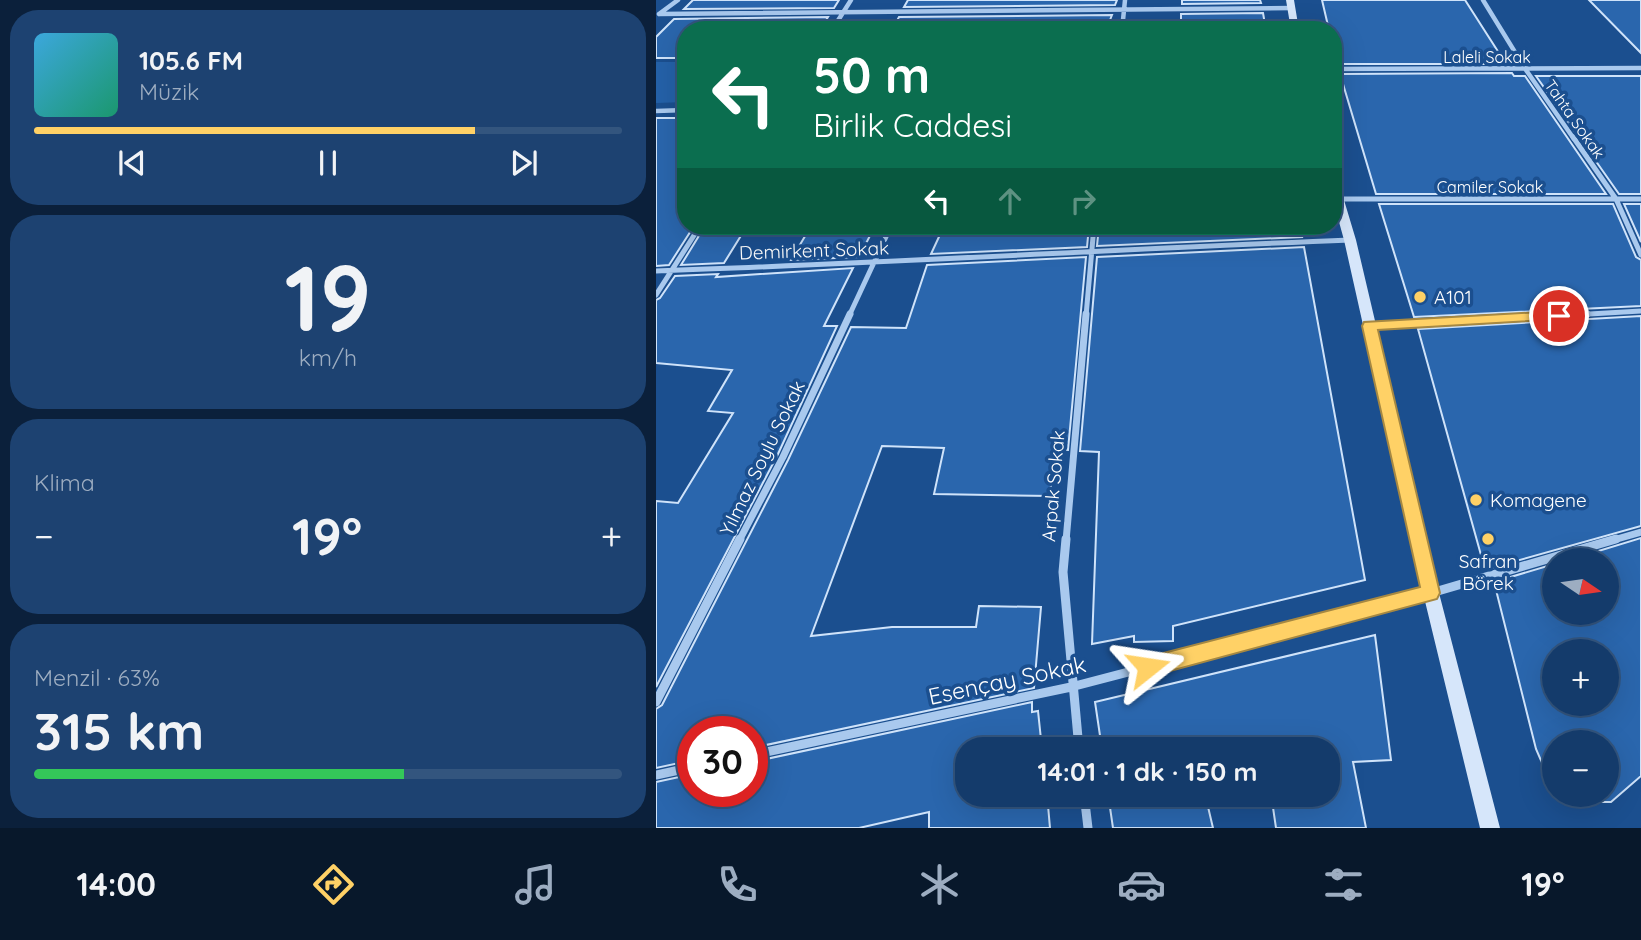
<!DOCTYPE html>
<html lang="tr">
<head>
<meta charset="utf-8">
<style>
  body { margin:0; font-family:Quicksand,sans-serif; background:#1d4271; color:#f1f3f6; height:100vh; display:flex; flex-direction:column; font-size:26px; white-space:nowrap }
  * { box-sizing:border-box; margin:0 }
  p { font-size:23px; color:#9dadc1 }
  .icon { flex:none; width:38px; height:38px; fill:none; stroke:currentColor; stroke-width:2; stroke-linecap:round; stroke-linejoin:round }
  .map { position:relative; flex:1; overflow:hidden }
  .side { display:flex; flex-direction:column; gap:10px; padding:10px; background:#0b203b; width:656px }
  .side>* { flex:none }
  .hud { position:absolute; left:21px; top:21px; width:665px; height:214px; border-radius:28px; box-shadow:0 7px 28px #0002,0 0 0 2px #33557e; background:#0b6e4f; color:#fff; overflow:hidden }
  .needle { width:46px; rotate:103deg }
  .fabs { position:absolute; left:886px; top:548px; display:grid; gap:14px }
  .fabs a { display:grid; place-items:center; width:77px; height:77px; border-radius:50%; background:#143b6b; box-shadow:0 7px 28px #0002,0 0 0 2px #33557e; font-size:35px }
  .speed { position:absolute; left:21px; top:716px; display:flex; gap:14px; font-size:35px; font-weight:700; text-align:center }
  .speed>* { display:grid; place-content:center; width:91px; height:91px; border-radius:50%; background:#143b6b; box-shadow:0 7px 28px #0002,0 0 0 2px #33557e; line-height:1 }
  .speed .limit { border:10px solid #d22; background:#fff; color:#111 }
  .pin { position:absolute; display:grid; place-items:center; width:60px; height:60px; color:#fff; margin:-30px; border:4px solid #fff; border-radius:50%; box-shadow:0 2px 7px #0007 }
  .me { position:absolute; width:77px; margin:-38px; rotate:75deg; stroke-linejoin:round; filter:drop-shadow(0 0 5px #0008) }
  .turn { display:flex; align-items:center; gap:24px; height:147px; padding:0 21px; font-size:32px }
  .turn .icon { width:91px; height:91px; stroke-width:2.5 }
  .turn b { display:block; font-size:49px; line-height:60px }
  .lanes { display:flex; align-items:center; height:66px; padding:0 21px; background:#0003; justify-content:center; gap:35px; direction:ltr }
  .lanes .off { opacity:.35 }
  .big { font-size:52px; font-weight:700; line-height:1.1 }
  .side .widget { flex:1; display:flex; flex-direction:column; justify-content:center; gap:10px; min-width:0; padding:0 24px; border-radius:28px; background:#1d4271 }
  .side .dial { align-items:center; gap:0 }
  .dial b { font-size:91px; line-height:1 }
  .song { display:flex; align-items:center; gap:21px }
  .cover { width:84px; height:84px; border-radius:10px; background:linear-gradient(135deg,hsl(200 70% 55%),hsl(160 70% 35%)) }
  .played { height:7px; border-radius:4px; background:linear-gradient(90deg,#ffd166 75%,#33557e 75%) }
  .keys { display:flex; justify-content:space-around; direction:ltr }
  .heat { display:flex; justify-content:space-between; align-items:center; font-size:38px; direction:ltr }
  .charge { height:10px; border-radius:5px; background:linear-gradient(90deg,#34c759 63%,#33557e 0) }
  .trip { position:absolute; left:299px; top:737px; width:385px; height:70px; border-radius:28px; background:#143b6b; box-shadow:0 7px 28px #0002,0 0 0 2px #33557e; font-weight:700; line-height:70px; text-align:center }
  .tab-bar { display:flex; height:112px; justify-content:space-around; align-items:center; background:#08182b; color:#9dadc1 }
  .tab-bar .icon { width:49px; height:49px }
  .tab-bar .selected { color:#ffd166 }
  .tab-bar b { font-size:32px; color:#f1f3f6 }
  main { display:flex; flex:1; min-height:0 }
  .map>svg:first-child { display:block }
  .green { fill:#2461a8 }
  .building { fill:#2a66ad; stroke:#cfe3fa; stroke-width:2; fill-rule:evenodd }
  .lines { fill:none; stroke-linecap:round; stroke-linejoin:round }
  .minor-far3 { stroke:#a9c9ee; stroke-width:4.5 }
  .minor-far2 { stroke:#a9c9ee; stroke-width:5 }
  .minor-far1 { stroke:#a9c9ee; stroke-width:7 }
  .minor { stroke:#a9c9ee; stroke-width:9 }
  .secondary { fill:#d6e6fa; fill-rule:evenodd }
  .route { fill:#ffd166; stroke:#a68842; stroke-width:2 }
  .poi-dot { fill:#ffd166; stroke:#1b4f8f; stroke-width:2.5 }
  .labels { text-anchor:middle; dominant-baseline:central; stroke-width:7; stroke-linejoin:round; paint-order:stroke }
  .far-street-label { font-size:16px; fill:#fff; stroke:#1b4f8f }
  .street-label { font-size:19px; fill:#fff; stroke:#1b4f8f }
  .poi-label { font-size:19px; fill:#fff; stroke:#1b4f8f; text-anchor:start }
  .near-street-label { font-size:23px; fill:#fff; stroke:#1b4f8f }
</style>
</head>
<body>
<main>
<section class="side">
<div class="widget">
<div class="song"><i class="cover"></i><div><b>105.6 FM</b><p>Müzik</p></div></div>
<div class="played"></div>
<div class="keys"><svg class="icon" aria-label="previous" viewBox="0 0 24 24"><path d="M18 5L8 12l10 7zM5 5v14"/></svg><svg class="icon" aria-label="pause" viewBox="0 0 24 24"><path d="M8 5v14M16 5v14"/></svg><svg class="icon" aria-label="next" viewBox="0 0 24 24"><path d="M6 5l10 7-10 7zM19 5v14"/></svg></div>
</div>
<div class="widget dial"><b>19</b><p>km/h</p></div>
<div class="widget"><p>Klima</p>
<div class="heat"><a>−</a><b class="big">19°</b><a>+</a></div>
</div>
<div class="widget"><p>Menzil · 63%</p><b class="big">315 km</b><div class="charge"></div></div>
</section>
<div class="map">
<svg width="985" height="828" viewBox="0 0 985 828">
  <rect width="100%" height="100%" fill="#1b4f8f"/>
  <path class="green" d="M0,62H30V102L0,103Z"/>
  <path class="building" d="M37,0H183L178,8L28,9Z
    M252,0H461L459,5L248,7Z
    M526,0H604L605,3L526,4Z
    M666,0H809L850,64H682L677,30H673Z
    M933,0H985V53Z
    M607,13L610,30L525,27V14Z
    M456,15L450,30H236L243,17Z
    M172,17L164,30H30V58H0V37L18,19Z
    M856,73L858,76H869L950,194H720L684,74Z
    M880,76H985V194H963Z
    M0,118H30V226H38L13,265L0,266Z
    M723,204H957L980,257L985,260V306L758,317Z
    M968,204H985V242Z
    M49,226H91L68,263L25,265Z
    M155,226H219L203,257L135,260Z
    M288,226H433L431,247L275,254Z
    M443,226H643L646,237L441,246Z
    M648,247L709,580L517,626V641L478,642V636L436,644L443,452L424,451L441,257Z
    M430,257L412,450L398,449L394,496L278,494L288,448L226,446L155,636L236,627H320L323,606L385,607L378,688L96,748V732H37V760L0,768V709L6,705L132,460L195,327L250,328L271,265Z
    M197,268L168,326H181L122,454L0,687V501L22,503L77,413L52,411L76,370L0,363V300L4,298L19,276L62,274L60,277Z
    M985,316V526L835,568L831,555H825L762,329Z
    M985,538V776L955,802H936L918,794H950V742H898V778L890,772L880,749L838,582L898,564V612H950V560H913ZM898,651H950V704H898Z
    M719,635L735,760L697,762L710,828H620L615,794H672V749H446L439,702Z
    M376,702V712L382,711L386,749H312V794H391L394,828H273V812L203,828H0V782L37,774V791H96V762Z
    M452,794H549L557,828H457Z"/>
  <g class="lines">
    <path class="minor-far3" d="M827,0L870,70L918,139
      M3,14L636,8
      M3,14L22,0
      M176,30L195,0
      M466,30L469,0
      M677,69L985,68
      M0,111L30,110"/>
    <path class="minor-far2" d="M917,137L960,199L985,255
      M683,199H985
      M0,271C231,263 463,249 694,240
      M0,295L44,226
      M193,316L235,226
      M430,316L438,226
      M899,316L985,311"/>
    <path class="minor-far1" d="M713,326L931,314
      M83,541L127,457L194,314
      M410,541L430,314
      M954,541L985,532"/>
    <path class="minor" d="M410,539L407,572L423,749
      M0,702L84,539
      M96,755L415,687L775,593L960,539
      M0,775L37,767
      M428,794L432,828"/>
    <path class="secondary" d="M630,0H638L643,30H635Z
      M677,177L682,180L700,240L783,593L844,828H824L767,593L688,240L677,200Z"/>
  </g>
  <path class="route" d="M903,311L910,316L908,319L722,330L784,593L781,599L492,677L485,674L482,667L485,660L492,657L764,587L706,326L708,322Z"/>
  <g class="poi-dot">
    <circle cx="764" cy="297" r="7"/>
    <circle cx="820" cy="500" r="7"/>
    <circle cx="832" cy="539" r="7"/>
  </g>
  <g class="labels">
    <g class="far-street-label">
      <text x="831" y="57">Laleli Sokak</text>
      <text transform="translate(919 119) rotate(55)">Tahta Sokak</text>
      <text x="834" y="187">Camiler Sokak</text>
    </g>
    <g class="street-label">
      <text transform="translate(158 250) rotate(-2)">Demirkent Sokak</text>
      <text transform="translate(106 458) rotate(-64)">Yılmaz Soylu Sokak</text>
      <text transform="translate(397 486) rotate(-85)">Arpak Sokak</text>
    </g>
    <g class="poi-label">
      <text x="778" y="297">A101</text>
      <text x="834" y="500">Komagene</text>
      <text x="832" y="561" text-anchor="middle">Safran<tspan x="832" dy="22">Börek</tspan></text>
    </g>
    <g class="near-street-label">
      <text transform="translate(351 680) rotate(-12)">Esençay Sokak</text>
    </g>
  </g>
</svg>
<div class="fabs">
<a><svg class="needle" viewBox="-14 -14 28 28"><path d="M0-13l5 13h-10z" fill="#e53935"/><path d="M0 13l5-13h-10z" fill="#9dadc1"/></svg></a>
<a>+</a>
<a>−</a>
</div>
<div class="speed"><div class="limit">30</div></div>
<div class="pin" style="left:903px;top:316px;background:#d93025"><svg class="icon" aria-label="arrive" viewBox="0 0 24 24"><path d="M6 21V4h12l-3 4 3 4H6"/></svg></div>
<svg class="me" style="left:492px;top:667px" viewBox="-20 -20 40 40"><path d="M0-17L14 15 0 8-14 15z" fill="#ffd166" stroke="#fff" stroke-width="4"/></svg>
<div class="trip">14:01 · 1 dk · 150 m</div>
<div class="hud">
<div class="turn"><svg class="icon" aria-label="left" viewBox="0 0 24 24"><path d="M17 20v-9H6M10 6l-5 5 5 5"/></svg><div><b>50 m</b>Birlik Caddesi</div></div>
<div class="lanes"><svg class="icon" aria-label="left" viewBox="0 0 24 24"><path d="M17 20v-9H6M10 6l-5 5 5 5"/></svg><svg class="icon off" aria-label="ahead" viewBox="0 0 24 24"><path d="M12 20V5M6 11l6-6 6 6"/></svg><svg class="icon off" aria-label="right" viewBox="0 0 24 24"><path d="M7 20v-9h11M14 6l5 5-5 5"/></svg></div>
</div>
</div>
</main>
<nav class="tab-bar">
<b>14:00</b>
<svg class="icon selected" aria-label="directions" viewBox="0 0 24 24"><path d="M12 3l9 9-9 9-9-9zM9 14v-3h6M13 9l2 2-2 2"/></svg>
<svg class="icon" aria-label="music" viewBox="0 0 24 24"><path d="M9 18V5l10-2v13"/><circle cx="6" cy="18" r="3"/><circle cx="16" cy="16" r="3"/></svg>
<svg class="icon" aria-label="phone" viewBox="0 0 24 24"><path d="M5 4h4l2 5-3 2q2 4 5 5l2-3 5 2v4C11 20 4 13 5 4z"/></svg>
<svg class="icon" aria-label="climate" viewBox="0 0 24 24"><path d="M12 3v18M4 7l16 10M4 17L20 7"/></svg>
<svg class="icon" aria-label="car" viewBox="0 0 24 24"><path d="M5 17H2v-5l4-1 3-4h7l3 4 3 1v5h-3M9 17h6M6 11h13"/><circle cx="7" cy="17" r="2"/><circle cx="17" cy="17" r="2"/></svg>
<svg class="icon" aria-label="filters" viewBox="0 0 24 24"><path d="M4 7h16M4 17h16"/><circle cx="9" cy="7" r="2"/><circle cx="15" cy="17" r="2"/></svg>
<b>19°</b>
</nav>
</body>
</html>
